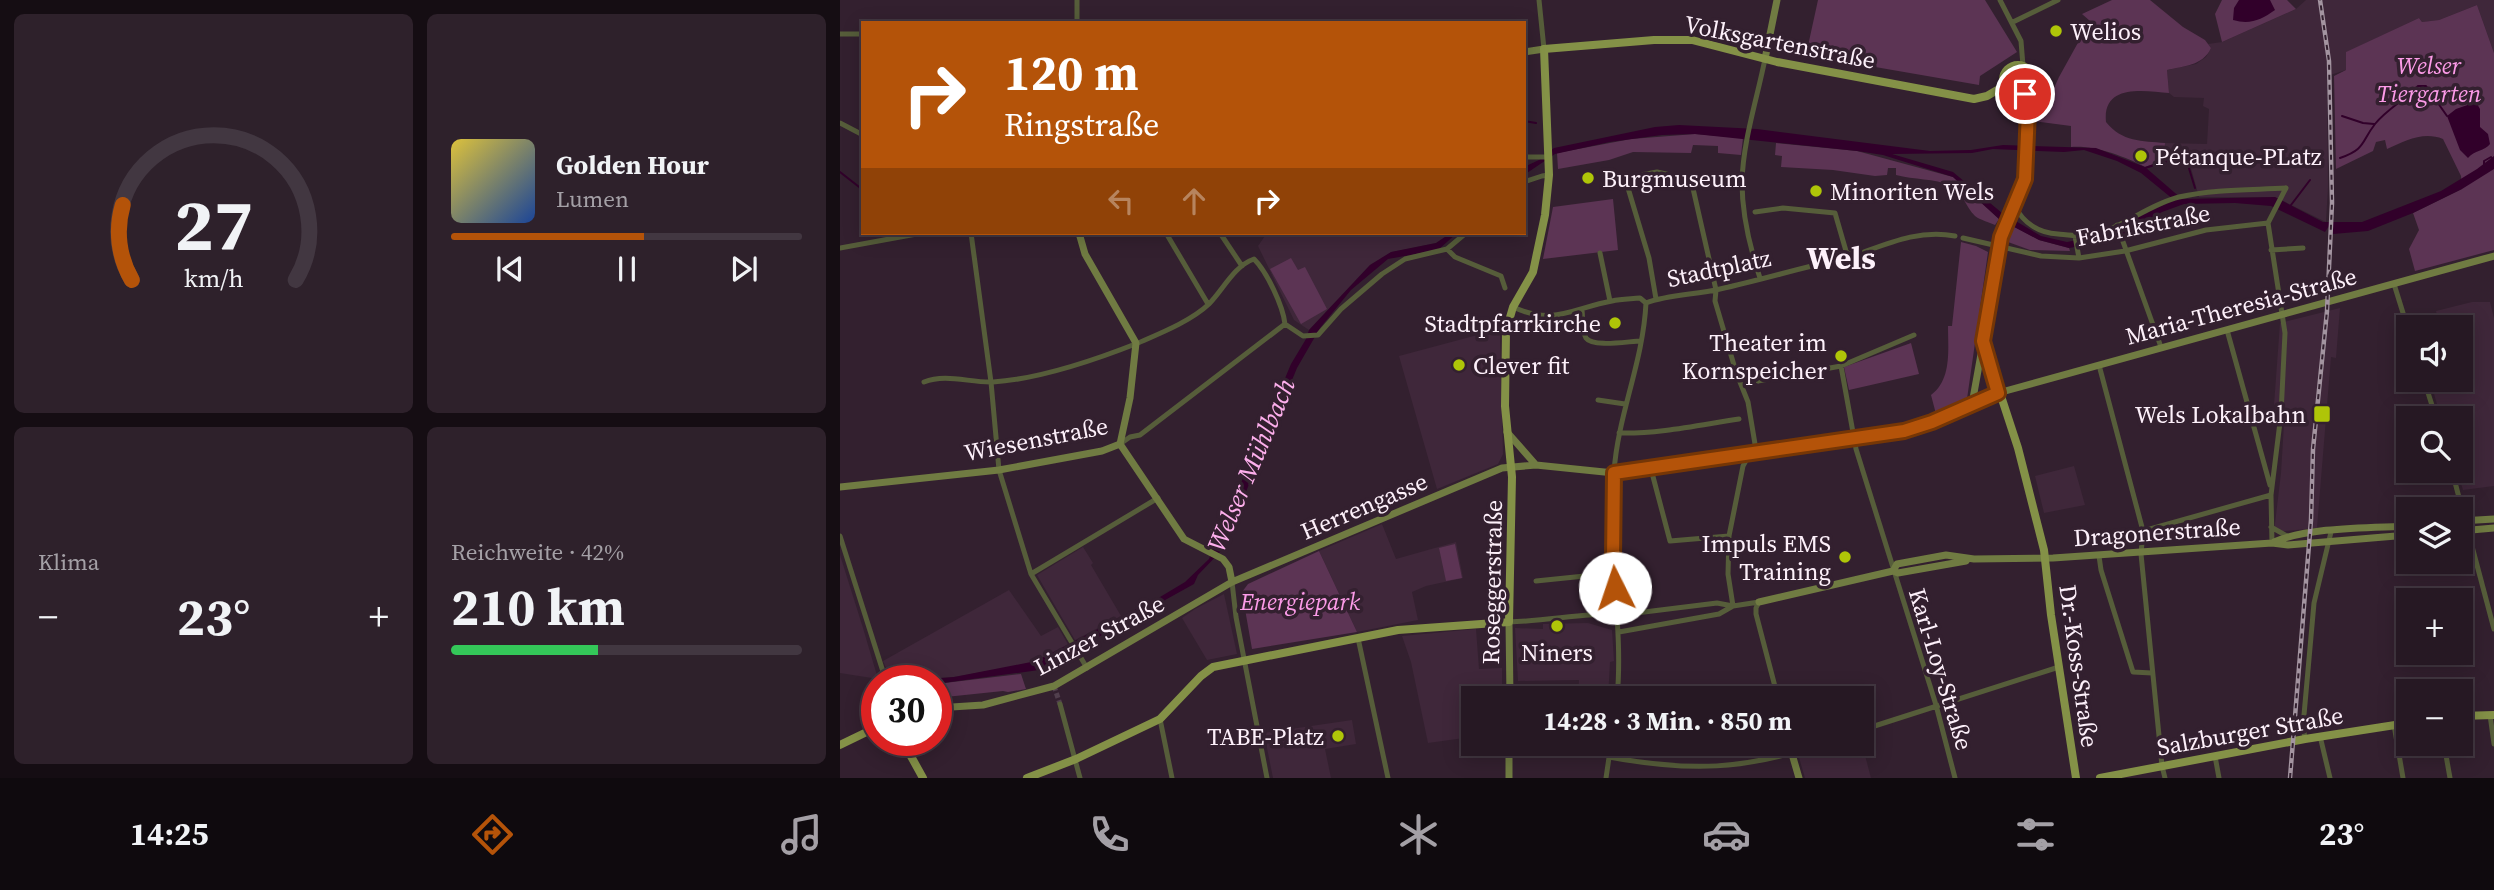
<!DOCTYPE html>
<html lang="de">
<head>
<meta charset="utf-8">
<style>
  body { margin:0; font-family:"Source Serif 4",serif; background:#2e212b; color:#f1f3f6; height:100vh; display:flex; flex-direction:column; font-size:26px; white-space:nowrap }
  * { box-sizing:border-box; margin:0 }
  p { font-size:23px; color:#a4a0a6 }
  .icon { flex:none; width:38px; height:38px; fill:none; stroke:currentColor; stroke-width:2; stroke-linecap:round; stroke-linejoin:round }
  .map { position:relative; flex:1; overflow:hidden }
  .panel { display:flex; flex-direction:column; gap:14px; padding:14px; background:#150d13; width:840px }
  .panel>* { flex:none }
  .hud { position:absolute; left:21px; top:21px; width:665px; height:214px; border-radius:0px; box-shadow:0 4px 18px #0003,0 0 0 2px #423741; background:#b45309; color:#fff; overflow:hidden }
  .buttons { position:absolute; left:1556px; top:315px; display:grid; gap:14px }
  .buttons a { display:grid; place-items:center; width:77px; height:77px; border-radius:0px; background:#261823; box-shadow:0 4px 18px #0003,0 0 0 2px #423741; font-size:35px }
  .speed { position:absolute; left:21px; top:665px; display:flex; gap:14px; font-size:35px; font-weight:700; text-align:center }
  .speed>* { display:grid; place-content:center; width:91px; height:91px; border-radius:50%; background:#261823; box-shadow:0 4px 18px #0003,0 0 0 2px #423741; line-height:1 }
  .speed .limit { border:10px solid #d22; background:#fff; color:#111 }
  .pin { position:absolute; display:grid; place-items:center; width:60px; height:60px; color:#fff; margin:-30px; border:4px solid #fff; border-radius:50%; box-shadow:0 2px 7px #0007 }
  .me { position:absolute; width:77px; margin:-38px; rotate:356deg; stroke-linejoin:round; filter:drop-shadow(0 0 5px #0008) }
  .turn { display:flex; align-items:center; gap:24px; height:147px; padding:0 28px; font-size:32px }
  .turn .icon { width:91px; height:91px; stroke-width:2.5 }
  .turn b { display:block; font-size:49px; line-height:60px }
  .lanes { display:flex; align-items:center; height:66px; padding:0 28px; background:#0003; justify-content:center; gap:35px; direction:ltr }
  .lanes .off { opacity:.35 }
  .big { font-size:52px; font-weight:700; line-height:1.1 }
  .panel .card { flex:1; display:flex; flex-direction:column; justify-content:center; gap:10px; min-width:0; padding:0 24px; border-radius:10px; background:#2e212b }
  .panel .dial { align-items:center; gap:0 }
  .dial svg { height:182px; overflow:visible; fill:none; stroke:#423741; stroke-width:7; stroke-linecap:round; text-anchor:middle }
  .dial text { fill:#f1f3f6; stroke:none }
  .song { display:flex; align-items:center; gap:21px }
  .cover { width:84px; height:84px; border-radius:10px; background:linear-gradient(135deg,hsl(50 70% 55%),hsl(220 70% 35%)) }
  .played { height:7px; border-radius:4px; background:linear-gradient(90deg,#b45309 55%,#423741 55%) }
  .keys { display:flex; justify-content:space-around; direction:ltr }
  .heat { display:flex; justify-content:space-between; align-items:center; font-size:38px; direction:ltr }
  .charge { height:10px; border-radius:5px; background:linear-gradient(90deg,#34c759 42%,#423741 0) }
  .panel .tiles { flex:1; display:grid; gap:14px; grid-template-columns:repeat(2,1fr) }
  .trip { position:absolute; left:621px; top:686px; width:413px; height:70px; border-radius:0px; background:#261823; box-shadow:0 4px 18px #0003,0 0 0 2px #423741; font-weight:700; line-height:70px; text-align:center }
  .dock { display:flex; height:112px; justify-content:space-around; align-items:center; background:#0f0a0e; color:#a4a0a6 }
  .dock .icon { width:49px; height:49px }
  .dock .on { color:#b45309 }
  .dock b { font-size:32px; color:#f1f3f6 }
  main { display:flex; flex:1; min-height:0 }
  .map>svg:first-child { display:block }
  .built { fill:#3f273a }
  .green { fill:#5c3454 }
  .water { fill:#31002a; fill-rule:evenodd }
  .lines { fill:none; stroke-linecap:round; stroke-linejoin:round }
  .stream { stroke:#31002a; stroke-width:2 }
  .street-tunnel { stroke:#513f4d; stroke-width:5; stroke-dasharray:5 2.5; stroke-linecap:butt }
  .street { stroke:#565d3a; stroke-width:5 }
  .secondary { stroke:#707b42; stroke-width:7 }
  .primary { stroke:#849147; stroke-width:8 }
  .rail-casing { stroke:#a394a0; stroke-width:4.5 }
  .rail { stroke:#33202f; stroke-width:2; stroke-dasharray:5; stroke-linecap:butt }
  .route-casing { stroke:#753606; stroke-width:18 }
  .route { stroke:#b45309; stroke-width:12 }
  .poi-dot { fill:#afc508; stroke:#33202f; stroke-width:2.5 }
  .labels { text-anchor:middle; dominant-baseline:central; stroke-width:7; stroke-linejoin:round; paint-order:stroke }
  .poi-label { font-size:24px; fill:#fdf0fa; stroke:#33202f; text-anchor:start }
  .street-label { font-size:24px; fill:#fdf0fa; stroke:#33202f }
  .park-label { font-size:24px; font-style:italic; fill:#fc9be8; stroke:#33202f }
  .water-label { font-size:26px; font-style:italic; fill:#fdafec; stroke:#33202f }
  .district-label { font-size:32px; font-weight:bold; fill:#fdf0fa; stroke:#33202f }
</style>
</head>
<body>
<main>
<section class="panel">
<div class="tiles">
<div class="card dial"><svg viewBox="0 0 100 80">
<path d="M14 69A42 42 0 1 1 86 69"/>
<path d="M14 69A42 42 0 0 1 10 36" stroke="#b45309"/>
<text x="50" y="56" font-size="32" font-weight="700">27</text>
<text x="50" y="72" font-size="11">km/h</text>
</svg></div>
<div class="card">
<div class="song"><i class="cover"></i><div><b>Golden Hour</b><p>Lumen</p></div></div>
<div class="played"></div>
<div class="keys"><svg class="icon" aria-label="previous" viewBox="0 0 24 24"><path d="M18 5L8 12l10 7zM5 5v14"/></svg><svg class="icon" aria-label="pause" viewBox="0 0 24 24"><path d="M8 5v14M16 5v14"/></svg><svg class="icon" aria-label="next" viewBox="0 0 24 24"><path d="M6 5l10 7-10 7zM19 5v14"/></svg></div>
</div>
<div class="card"><p>Klima</p>
<div class="heat"><a>−</a><b class="big">23°</b><a>+</a></div>
</div>
<div class="card"><p>Reichweite · 42%</p><b class="big">210 km</b><div class="charge"></div></div>
</div>
</section>
<div class="map">
<svg width="1654" height="778" viewBox="0 0 1654 778">
  <rect width="100%" height="100%" fill="#33202f"/>
  <path class="built" d="M1466,0H1654V53L1637,5L1599,20L1582,22L1579,18L1507,52L1506,70L1487,76L1488,187L1486,222L1435,197H1359L1349,161L1324,160L1325,143L1367,144L1369,109L1363,106L1364,98L1334,97L1329,93L1327,70L1356,64L1366,57L1371,48L1368,44L1382,42L1456,9Z
    M427,233H611L596,243L552,252L530,265L469,330L454,320L418,246Z
    M1632,302H1650L1654,318V486L1623,490L1617,471H1620V418H1601L1590,380H1620V327H1600L1596,311Z
    M1500,308L1496,358L1491,357L1477,528L1434,532L1441,473L1445,407L1434,405L1440,323Z
    M660,329L663,454L658,464L597,489L559,356Z
    M1234,466L1245,505L1204,513L1195,476Z
    M542,524L556,559L616,542L623,578L586,586L572,592L578,620L517,632L479,551Z
    M243,547L253,563L251,565L281,616L235,640L197,575Z
    M0,555L23,628L38,679L0,673Z
    M169,590L201,636L218,627L229,646L199,662L114,677L52,681L43,661Z
    M384,594L397,654L367,660L342,618L355,609Z
    M748,623L772,630L774,661L770,662L768,698L738,697L739,680L678,681L675,628L703,629V624Z
    M636,629L639,669L662,668V698H634L633,726H622L624,738L588,743L571,662L562,636Z
    M512,720L516,744L485,749L491,778H433L424,733Z
    M995,744H1022L1031,778H965L958,754Z"/>
  <path class="green" d="M978,0H1145L1177,52L1140,76L1139,85L966,55Z
    M1272,0H1310L1343,27L1365,40L1371,48C1363,66 1343,66 1327,70L1329,93C1305,91 1262,83 1266,122C1282,142 1302,141 1325,143L1324,160L1305,167C1284,156 1254,145 1231,147V126L1193,121L1203,112L1219,77L1250,21L1242,14Z
    M1382,0H1447L1456,9L1382,42L1375,14Z
    M1637,5L1654,53V250L1575,271L1569,249L1579,230L1573,213L1622,189L1621,176L1603,139C1583,131 1565,141 1547,149L1545,140L1536,142L1533,151L1496,169L1494,76L1506,70V52L1579,18L1582,22L1599,20Z
    M855,134L903,138L901,155L878,153V146L853,145L851,153L793,152L769,160L718,169L717,153L791,139Z
    M936,143L1017,151L1113,177L1159,219L1155,225C1149,222 1140,220 1135,216C1125,206 1124,194 1111,186C1094,178 1074,180 1056,175V168H1048L1047,175L1035,176L993,170L941,167L942,156L935,155Z
    M773,199L778,250L703,259L713,207Z
    M1173,226L1199,240L1229,248L1230,251L1190,250L1168,242Z
    M1121,242L1136,246L1148,252L1127,399L1096,414L1091,395C1112,380 1108,349 1108,326H1112Z
    M451,258L458,270L465,267L487,309L461,324L430,269Z
    M1071,343L1079,374L1009,390L1004,367Z
    M615,544L622,578L606,581L599,548Z
    M479,551L517,632L412,649L402,592L408,584Z
    M181,674L186,689L168,692L163,691L96,698V684Z"/>
  <path class="water" d="M1399,0H1430L1435,10C1421,20 1410,25 1393,20L1394,8Z
    M1636,102L1640,109V127L1648,134L1650,144C1645,151 1634,150 1628,158L1620,150L1607,116L1616,109Z
    M839,125L917,129L1090,151L1131,150L1163,145L1256,148L1305,167L1342,199L1435,197L1483,222H1522L1601,191L1637,169L1654,156V169L1622,189L1573,213L1528,231L1493,234L1491,223L1485,232L1431,206L1395,203L1344,204L1322,212L1271,241L1229,248L1199,240L1159,219L1113,177L1043,155L1017,151L855,134L822,135L770,142L715,154L684,175V167L699,160L714,148L815,127ZM1153,149L1224,152L1244,150L1277,161L1301,173L1334,200L1306,212L1273,233L1227,242L1201,236L1162,213L1113,172L1052,154L1132,153Z
    M611,233H617L598,250L548,259L511,290L480,328L457,368L382,550L358,575L354,584L199,670L96,684V681H63L114,677L196,661L320,597L345,582L369,559L451,364L466,339L469,330L530,265L551,252L596,243Z"/>
  <g class="lines">
    <path class="stream" d="M1502,116L1523,123L1534,124
      M684,121L696,123
      M1500,158C1526,149 1521,142 1535,124C1547,109 1565,100 1578,86H1586L1607,116
      M1348,165L1355,188
      M1644,166V161L1651,157L1654,162
      M1305,168L1327,161L1347,164L1351,163
      M0,172L23,190
      M1451,205L1470,180"/>
    <path class="street-tunnel" d="M890,183H898
      M910,384L918,381
      M214,686L220,704"/>
    <path class="street" d="M237,0V23
      M699,0L704,49
      M1160,0L1181,41L1183,66
      M1173,22L1218,0
      M0,34H23
      M0,123L23,135
      M684,157H709
      M684,182L702,176L709,175
      M852,184L872,272
      M1175,206C1183,223 1199,233 1218,234C1228,235 1240,237 1250,235C1282,229 1307,205 1339,197C1374,189 1411,190 1446,188
      M915,212L943,208L995,213L1006,251
      M1428,223L1445,333L1441,414L1431,495L1432,543
      M1428,223L1446,188
      M1277,225L1321,347
      M131,233L151,382L159,470L191,574L247,668
      M326,233L368,304
      M380,233L402,266
      M1235,236L1239,258
      M1123,238L1201,256L1239,258L1285,251L1366,230L1428,223
      M0,248L82,233
      M607,249L615,257L661,276L665,288
      M1431,250L1463,248
      M1001 258a6 6 0 1 1 12 0a6 6 0 1 1-12 0Z
      M760,253L770,301
      M1013,256C1047,244 1078,229 1115,236
      M920,278C910,248 902,215 902,182C903,141 917,99 925,59
      M874,281L876,290L875,301L896,372L908,402L915,444L903,466L889,536L888,574L893,606
      M1554,284L1568,329
      M816,299L809,258L785,178L817,172L844,178L852,184L890,183
      M806,303C829,294 856,295 880,289C921,280 960,268 1001,259
      M673,307C714,326 733,308 772,301C781,299 791,299 800,298L806,303C803,363 778,414 774,472C772,506 771,541 774,575C777,616 781,657 777,698
      M742,310C743,318 742,332 746,338C753,348 790,341 801,341
      M445,324L463,336L478,335L501,309L542,274L565,259L607,249L626,233
      M1387,330L1430,485
      M1259,365L1303,531L1301,554L1322,766L1325,778
      M1001,366L1016,449L1096,705L1115,778
      M1584,380L1596,418
      M918,381L1001,366L1074,335
      M84,382C106,373 130,383 153,382C199,379 255,360 298,343C321,333 351,321 369,304C383,290 394,266 414,259C427,272 443,306 445,324
      M758,400L785,404
      M779,433C819,434 859,425 899,419
      M280,444L290,437L300,435L445,324
      M811,469L830,541L889,536
      M1612,471L1654,629
      M1431,527L1447,536
      M1303,531L1431,495
      M0,536L46,681
      M1259,556L1261,570L1293,672L1312,673
      M191,574L318,498
      M696,581L774,573
      M392,582L396,617L427,778
      M669,622C710,621 748,612 788,614L877,603L893,606L919,602L916,608V614L938,698
      M779,632L879,614L893,606
      M518,638L548,778
      M220,704L240,778
      M1650,715L1654,744
      M320,719L332,778
      M1554,725L1563,778
      M1022,730L1219,667
      M1480,736L1490,778
      M1465,739L1463,726L1474,603L1491,532
      M1604,744L1610,778
      M1375,756L1379,778
      M769,757C850,772 904,770 982,744
      M766,778L771,744"/>
    <path class="secondary" d="M684,52L704,49
      M925,59L937,0
      M239,233L245,254L296,343L290,398L280,444
      M1132,404L1143,343
      M667,432L696,465
      M280,444L344,539L383,559L389,567L392,582
      M0,487L159,470L262,451L280,444
      M1620,521L1654,519
      M1620,531L1654,528
      M1434,542C1468,527 1529,528 1568,526
      M1053,571L1057,564L1106,555L1134,559L1213,558L1432,543L1448,545L1568,535
      M919,602L1053,571L1058,573L1126,561
      M669,622L670,698
      M96,708L143,705L214,686L392,582L662,468L696,465L774,473L1064,431L1092,422L1158,393L1654,256
      M952,754L959,778
      M669,778V744"/>
    <path class="primary" d="M1163 80a15 15 0 1 1 30 0a15 15 0 1 1-30 0Z
      M1185,94L1188,111L1185,179L1161,237L1143,341L1178,448L1204,550L1211,615L1236,778
      M1620,716L1654,715
      M62,740L83,778
      M0,745L37,727
      M187,778L236,759L320,719L361,676L373,667L558,630L669,622L672,477L665,406L666,331L673,307L693,272L705,215L709,175L704,49L814,40H852L937,62L1134,99L1147,96L1164,86
      M1260,778L1465,739L1568,723"/>
    <defs>
      <path id="rail" d="M1450,778L1471,520L1473,449L1487,311L1492,203L1489,61L1480,0"/>
    </defs>
    <use href="#rail" class="rail-casing"/>
    <use href="#rail" class="rail"/>
  </g>
  <g class="lines">
    <defs>
      <path id="route" d="M775,588L773,558L774,473L1064,431L1092,422L1158,393L1143,341L1161,237L1185,179L1188,111L1185,94"/>
    </defs>
    <use href="#route" class="route-casing"/>
    <use href="#route" class="route"/>
  </g>
  <g class="poi-dot">
    <circle cx="1216" cy="31" r="7"/>
    <circle cx="1301" cy="156" r="7"/>
    <circle cx="748" cy="178" r="7"/>
    <circle cx="976" cy="191" r="7"/>
    <circle cx="775" cy="323" r="7"/>
    <circle cx="1001" cy="356" r="7"/>
    <circle cx="619" cy="365" r="7"/>
    <rect x="1473" y="405" width="18" height="18" rx="3.5"/>
    <circle cx="1005" cy="557" r="7"/>
    <circle cx="717" cy="626" r="7"/>
    <circle cx="498" cy="736" r="7"/>
  </g>
  <g class="labels">
    <g class="poi-label">
      <text x="1230" y="31">Welios</text>
      <text x="1315" y="156">Pétanque-PLatz</text>
      <text x="762" y="178">Burgmuseum</text>
      <text x="990" y="191">Minoriten Wels</text>
      <text x="761" y="323" text-anchor="end">Stadtpfarrkirche</text>
      <text x="987" y="342" text-anchor="end">Theater im<tspan x="987" dy="28">Kornspeicher</tspan></text>
      <text x="633" y="365">Clever fit</text>
      <text x="1466" y="414" text-anchor="end">Wels Lokalbahn</text>
      <text x="991" y="543" text-anchor="end">Impuls EMS<tspan x="991" dy="28">Training</tspan></text>
      <text x="717" y="652" text-anchor="middle">Niners</text>
      <text x="484" y="736" text-anchor="end">TABE-Platz</text>
    </g>
    <g class="street-label">
      <text transform="translate(940 42) rotate(11)">Volksgartenstraße</text>
      <text transform="translate(1303 225) rotate(-11)">Fabrikstraße</text>
      <text transform="translate(879 268) rotate(-12)">Stadtplatz</text>
      <text transform="translate(1401 306) rotate(-15)">Maria-Theresia-Straße</text>
      <text transform="translate(196 439) rotate(-11)">Wiesenstraße</text>
      <text transform="translate(524 506) rotate(-23)">Herrengasse</text>
      <text transform="translate(1317 532) rotate(-4)">Dragonerstraße</text>
      <text transform="translate(652 582) rotate(-89)">Roseggerstraße</text>
      <text transform="translate(259 635) rotate(-28)">Linzer Straße</text>
      <text transform="translate(1239 666) rotate(82)">Dr.-Koss-Straße</text>
      <text transform="translate(1101 669) rotate(73)">Karl-Loy-Straße</text>
      <text transform="translate(1410 731) rotate(-10)">Salzburger Straße</text>
    </g>
    <g class="park-label">
      <text x="1589" y="65">Welser<tspan x="1589" dy="28">Tiergarten</tspan></text>
      <text x="460" y="601">Energiepark</text>
    </g>
    <g class="water-label">
      <text transform="translate(411 465) rotate(-67)">Welser Mühlbach</text>
    </g>
    <g class="district-label">
      <text x="1001" y="258">Wels</text>
    </g>
  </g>
</svg>
<div class="buttons">
<a><svg class="icon" aria-label="sound" viewBox="0 0 24 24"><path d="M4 9h4l5-4v14l-5-4H4zM17 9q2 3 0 6"/></svg></a>
<a><svg class="icon" aria-label="search" viewBox="0 0 24 24"><circle cx="10" cy="10" r="6"/><path d="M15 15l6 6"/></svg></a>
<a><svg class="icon" aria-label="layers" viewBox="0 0 24 24"><path d="M12 4l9 5-9 5-9-5zM3 14l9 5 9-5"/></svg></a>
<a>+</a>
<a>−</a>
</div>
<div class="speed"><div class="limit">30</div></div>
<div class="pin" style="left:1185px;top:94px;background:#d93025"><svg class="icon" aria-label="arrive" viewBox="0 0 24 24"><path d="M6 21V4h12l-3 4 3 4H6"/></svg></div>
<svg class="me" style="left:775px;top:588px" viewBox="-20 -20 40 40"><circle r="19" fill="#fff"/><path d="M0-13L10 11 0 6-10 11z" fill="#b45309"/></svg>
<div class="trip">14:28 · 3 Min. · 850 m</div>
<div class="hud">
<div class="turn"><svg class="icon" aria-label="right" viewBox="0 0 24 24"><path d="M7 20v-9h11M14 6l5 5-5 5"/></svg><div><b>120 m</b>Ringstraße</div></div>
<div class="lanes"><svg class="icon off" aria-label="left" viewBox="0 0 24 24"><path d="M17 20v-9H6M10 6l-5 5 5 5"/></svg><svg class="icon off" aria-label="ahead" viewBox="0 0 24 24"><path d="M12 20V5M6 11l6-6 6 6"/></svg><svg class="icon" aria-label="right" viewBox="0 0 24 24"><path d="M7 20v-9h11M14 6l5 5-5 5"/></svg></div>
</div>
</div>
</main>
<nav class="dock">
<b>14:25</b>
<svg class="icon on" aria-label="directions" viewBox="0 0 24 24"><path d="M12 3l9 9-9 9-9-9zM9 14v-3h6M13 9l2 2-2 2"/></svg>
<svg class="icon" aria-label="music" viewBox="0 0 24 24"><path d="M9 18V5l10-2v13"/><circle cx="6" cy="18" r="3"/><circle cx="16" cy="16" r="3"/></svg>
<svg class="icon" aria-label="phone" viewBox="0 0 24 24"><path d="M5 4h4l2 5-3 2q2 4 5 5l2-3 5 2v4C11 20 4 13 5 4z"/></svg>
<svg class="icon" aria-label="climate" viewBox="0 0 24 24"><path d="M12 3v18M4 7l16 10M4 17L20 7"/></svg>
<svg class="icon" aria-label="car" viewBox="0 0 24 24"><path d="M5 17H2v-5l4-1 3-4h7l3 4 3 1v5h-3M9 17h6M6 11h13"/><circle cx="7" cy="17" r="2"/><circle cx="17" cy="17" r="2"/></svg>
<svg class="icon" aria-label="filters" viewBox="0 0 24 24"><path d="M4 7h16M4 17h16"/><circle cx="9" cy="7" r="2"/><circle cx="15" cy="17" r="2"/></svg>
<b>23°</b>
</nav>
</body>
</html>
